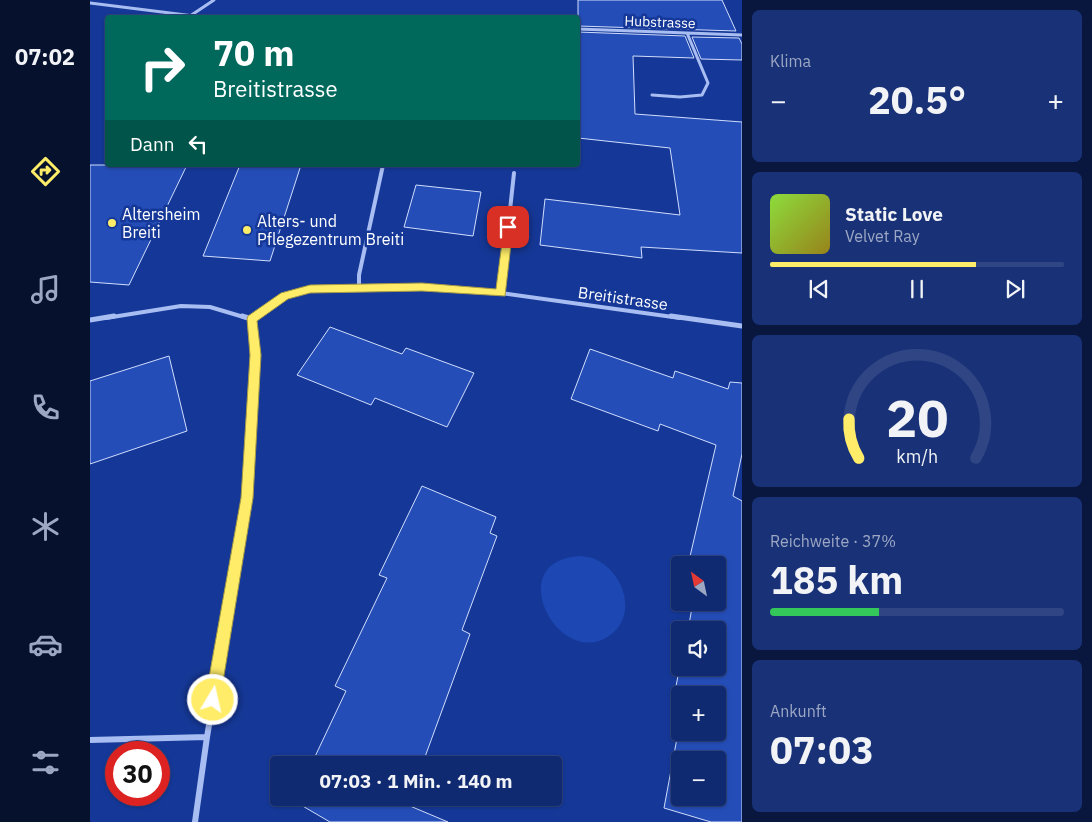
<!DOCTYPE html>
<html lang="de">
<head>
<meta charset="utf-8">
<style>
  body { margin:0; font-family:"IBM Plex Sans",sans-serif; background:#193277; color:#f1f3f6; height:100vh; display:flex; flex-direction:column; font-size:19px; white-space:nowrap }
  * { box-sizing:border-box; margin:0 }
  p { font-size:16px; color:#9ca7c4 }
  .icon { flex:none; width:28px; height:28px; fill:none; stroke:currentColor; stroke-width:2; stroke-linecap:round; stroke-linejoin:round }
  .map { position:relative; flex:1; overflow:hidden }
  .drawer { display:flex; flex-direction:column; gap:10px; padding:10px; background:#09173f; width:350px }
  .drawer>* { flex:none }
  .hud { position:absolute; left:15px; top:15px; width:475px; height:152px; border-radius:5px; box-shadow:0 1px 4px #0004,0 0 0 1px #304684; background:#00695c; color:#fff; overflow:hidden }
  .needle { width:32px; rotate:327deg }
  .buttons { position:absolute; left:581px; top:556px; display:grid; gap:10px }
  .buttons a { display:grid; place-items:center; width:55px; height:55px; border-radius:5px; background:#102a72; box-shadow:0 1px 4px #0004,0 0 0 1px #304684; font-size:25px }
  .speed { position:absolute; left:15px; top:741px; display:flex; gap:10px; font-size:25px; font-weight:700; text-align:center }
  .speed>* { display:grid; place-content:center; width:65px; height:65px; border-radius:50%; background:#102a72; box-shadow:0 1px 4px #0004,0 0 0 1px #304684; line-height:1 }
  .speed .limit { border:8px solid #d22; background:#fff; color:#111 }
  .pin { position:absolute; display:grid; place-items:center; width:42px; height:42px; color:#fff; margin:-21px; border-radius:10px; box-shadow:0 2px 8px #0006 }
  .me { position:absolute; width:55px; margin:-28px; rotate:9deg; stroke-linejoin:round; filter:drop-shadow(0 0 4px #0008) }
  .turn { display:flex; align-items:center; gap:18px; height:105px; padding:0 25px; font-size:22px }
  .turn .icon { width:65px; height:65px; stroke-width:2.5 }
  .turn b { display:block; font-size:35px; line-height:42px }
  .then { display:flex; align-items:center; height:48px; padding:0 25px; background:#0003; gap:10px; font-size:19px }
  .big { font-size:38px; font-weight:700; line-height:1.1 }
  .drawer .widget { flex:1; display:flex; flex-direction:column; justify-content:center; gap:8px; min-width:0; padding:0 18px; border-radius:8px; background:#193277 }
  .drawer .dial { align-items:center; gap:0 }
  .dial svg { height:130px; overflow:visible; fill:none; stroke:#304684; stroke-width:7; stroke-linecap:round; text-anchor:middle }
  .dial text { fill:#f1f3f6; stroke:none }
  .song { display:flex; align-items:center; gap:15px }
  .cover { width:60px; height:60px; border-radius:8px; background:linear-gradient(135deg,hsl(90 70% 55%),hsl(50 70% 35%)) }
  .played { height:5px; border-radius:2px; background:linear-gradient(90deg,#ffed69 70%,#304684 70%) }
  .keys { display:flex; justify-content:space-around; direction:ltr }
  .heat { display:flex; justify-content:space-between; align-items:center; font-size:28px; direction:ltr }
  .charge { height:8px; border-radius:4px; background:linear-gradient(90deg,#34c759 37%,#304684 0) }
  .trip { position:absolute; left:180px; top:756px; width:292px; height:50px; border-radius:5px; background:#102a72; box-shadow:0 1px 4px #0004,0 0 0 1px #304684; font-weight:700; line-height:50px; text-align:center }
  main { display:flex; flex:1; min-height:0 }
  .tabs { display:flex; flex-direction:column; width:90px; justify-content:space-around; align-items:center; background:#06112e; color:#9ca7c4 }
  .tabs .icon { width:35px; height:35px }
  .tabs .selected { color:#ffed69 }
  .tabs b { font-size:22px; color:#f1f3f6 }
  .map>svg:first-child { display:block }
  .green { fill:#1d47b2 }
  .building { fill:#244db7; stroke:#d0ddfc; fill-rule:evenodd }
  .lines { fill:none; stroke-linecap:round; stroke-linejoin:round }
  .street-far3 { stroke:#a8bdf2; stroke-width:3 }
  .street-far2 { stroke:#a8bdf2; stroke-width:4 }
  .street-far1 { stroke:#a8bdf2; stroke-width:5 }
  .street { stroke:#a8bdf2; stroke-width:6 }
  .route { fill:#ffed69; stroke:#a69a44 }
  .poi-dot { fill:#ffed69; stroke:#153898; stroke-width:2 }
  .labels { text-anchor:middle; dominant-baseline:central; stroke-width:5; stroke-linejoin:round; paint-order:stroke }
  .far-street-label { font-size:14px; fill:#fff; stroke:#153898 }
  .poi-label { font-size:16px; fill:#fff; stroke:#153898; text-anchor:start }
  .street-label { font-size:16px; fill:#fff; stroke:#153898 }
</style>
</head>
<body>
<main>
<nav class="tabs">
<b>07:02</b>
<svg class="icon selected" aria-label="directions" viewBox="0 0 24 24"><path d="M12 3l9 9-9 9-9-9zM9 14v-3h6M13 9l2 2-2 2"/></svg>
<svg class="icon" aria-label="music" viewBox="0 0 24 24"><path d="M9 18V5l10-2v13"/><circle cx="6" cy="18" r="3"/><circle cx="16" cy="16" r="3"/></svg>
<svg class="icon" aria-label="phone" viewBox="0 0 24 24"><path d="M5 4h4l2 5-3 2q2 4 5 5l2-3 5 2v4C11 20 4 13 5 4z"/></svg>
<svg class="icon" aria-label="climate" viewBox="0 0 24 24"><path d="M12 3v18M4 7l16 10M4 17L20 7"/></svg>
<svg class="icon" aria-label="car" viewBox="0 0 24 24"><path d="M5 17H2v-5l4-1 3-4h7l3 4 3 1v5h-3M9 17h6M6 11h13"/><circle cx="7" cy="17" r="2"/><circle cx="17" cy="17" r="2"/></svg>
<svg class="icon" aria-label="filters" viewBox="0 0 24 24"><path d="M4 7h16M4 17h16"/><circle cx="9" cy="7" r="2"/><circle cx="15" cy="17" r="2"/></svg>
</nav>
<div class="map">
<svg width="652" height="822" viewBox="0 0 652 822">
  <rect width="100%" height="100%" fill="#153898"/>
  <path class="green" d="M490,556C495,557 501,557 505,559C535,573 548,616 519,636C468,670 411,560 490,556Z"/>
  <path class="building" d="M488,0H632L646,31L488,26Z
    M488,32L595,36L604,58L543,56L545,114L652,122V253L551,247L552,258L450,245L455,199L590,215L580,148L488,138Z
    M602,37L649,38L652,44V60L611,59Z
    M0,165H97L39,285L0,282Z
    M150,165H211L180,261L113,256Z
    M326,185L391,192L383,236L314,227Z
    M240,327L312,354L316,348L384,373L357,427L285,398L281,405L207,375Z
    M500,349L583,378L585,371L638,389L640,382L652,383V454L643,496L652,501V822H621L574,808L590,722V732H628V695H594L585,691L590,666L628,668V630H598L603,602H628V565H598L626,445L570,424L568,431L481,399ZM590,760H628V798H590Z
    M79,356L97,431L0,464V381Z
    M332,486L406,517L400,533L407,536L372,630L380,634L332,765H221L256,691L245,686L297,578L289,575Z
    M205,798H301L358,822H240L204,801Z"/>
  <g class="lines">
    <path class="street-far3" d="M0,3L120,18
      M100,16L124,0
      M488,29L652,35
      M562,95L590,97L612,95L618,83L597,33"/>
    <path class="street-far2" d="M269,287V275L293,165
      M411,293L424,173
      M16,318L91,306L120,307L157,318
      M164,318L195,296L220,289L333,287L411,293L590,318"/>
    <path class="street-far1" d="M152,316L162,319
      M581,316L652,326
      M162,319L166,316
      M0,320L24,316
      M150,541L157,498L166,355L162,319"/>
    <path class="street" d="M0,740L117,737
      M105,822L117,737L150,540"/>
  </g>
  <path class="route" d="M418,224L423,227L415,296L332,291L220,293L198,299L167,321L171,355L163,498L130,700L128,706L123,708L117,706L115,700L151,498L160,355L157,319L158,316L191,293L220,285L332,283L406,289L414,227Z"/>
  <g class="poi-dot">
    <circle cx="22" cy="223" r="5"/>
    <circle cx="157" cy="230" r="5"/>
  </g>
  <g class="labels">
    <g class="far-street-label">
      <text transform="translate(570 22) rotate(2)">Hubstrasse</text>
    </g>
    <g class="poi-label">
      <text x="32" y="214">Altersheim<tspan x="32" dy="18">Breiti</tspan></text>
      <text x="167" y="221">Alters- und<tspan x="167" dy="18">Pflegezentrum Breiti</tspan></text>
    </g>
    <g class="street-label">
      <text transform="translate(533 298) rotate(8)">Breitistrasse</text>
    </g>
  </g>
</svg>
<div class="buttons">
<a><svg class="needle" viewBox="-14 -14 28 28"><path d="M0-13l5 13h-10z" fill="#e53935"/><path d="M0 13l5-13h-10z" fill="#9ca7c4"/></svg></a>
<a><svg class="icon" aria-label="sound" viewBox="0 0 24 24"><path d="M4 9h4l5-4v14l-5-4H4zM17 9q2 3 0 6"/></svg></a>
<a>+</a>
<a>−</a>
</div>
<div class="speed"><div class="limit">30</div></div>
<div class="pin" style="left:418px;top:227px;background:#d93025"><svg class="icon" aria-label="arrive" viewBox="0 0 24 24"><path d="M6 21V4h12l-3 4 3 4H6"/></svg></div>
<svg class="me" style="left:123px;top:700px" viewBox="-20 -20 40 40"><circle r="17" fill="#ffed69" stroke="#fff" stroke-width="3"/><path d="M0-11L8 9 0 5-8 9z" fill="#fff"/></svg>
<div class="trip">07:03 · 1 Min. · 140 m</div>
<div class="hud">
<div class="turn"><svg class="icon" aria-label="right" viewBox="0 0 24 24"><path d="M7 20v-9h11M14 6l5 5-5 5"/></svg><div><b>70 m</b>Breitistrasse</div></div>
<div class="then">Dann<svg class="icon" aria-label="left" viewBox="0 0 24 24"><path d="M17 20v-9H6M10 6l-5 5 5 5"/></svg></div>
</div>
</div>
<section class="drawer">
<div class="widget"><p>Klima</p>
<div class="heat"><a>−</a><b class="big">20.5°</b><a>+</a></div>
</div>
<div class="widget">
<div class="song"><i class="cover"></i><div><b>Static Love</b><p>Velvet Ray</p></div></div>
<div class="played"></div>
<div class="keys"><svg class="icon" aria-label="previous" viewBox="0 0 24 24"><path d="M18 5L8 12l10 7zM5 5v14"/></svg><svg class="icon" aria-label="pause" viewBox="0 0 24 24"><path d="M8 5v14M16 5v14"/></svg><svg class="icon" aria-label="next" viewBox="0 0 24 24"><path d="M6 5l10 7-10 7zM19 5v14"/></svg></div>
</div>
<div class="widget dial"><svg viewBox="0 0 100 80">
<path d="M14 69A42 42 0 1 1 86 69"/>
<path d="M14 69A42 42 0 0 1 8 45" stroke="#ffed69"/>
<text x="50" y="56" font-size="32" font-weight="700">20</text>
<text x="50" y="72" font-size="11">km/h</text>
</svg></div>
<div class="widget"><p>Reichweite · 37%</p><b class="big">185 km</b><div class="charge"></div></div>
<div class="widget"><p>Ankunft</p><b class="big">07:03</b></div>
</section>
</main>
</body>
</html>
